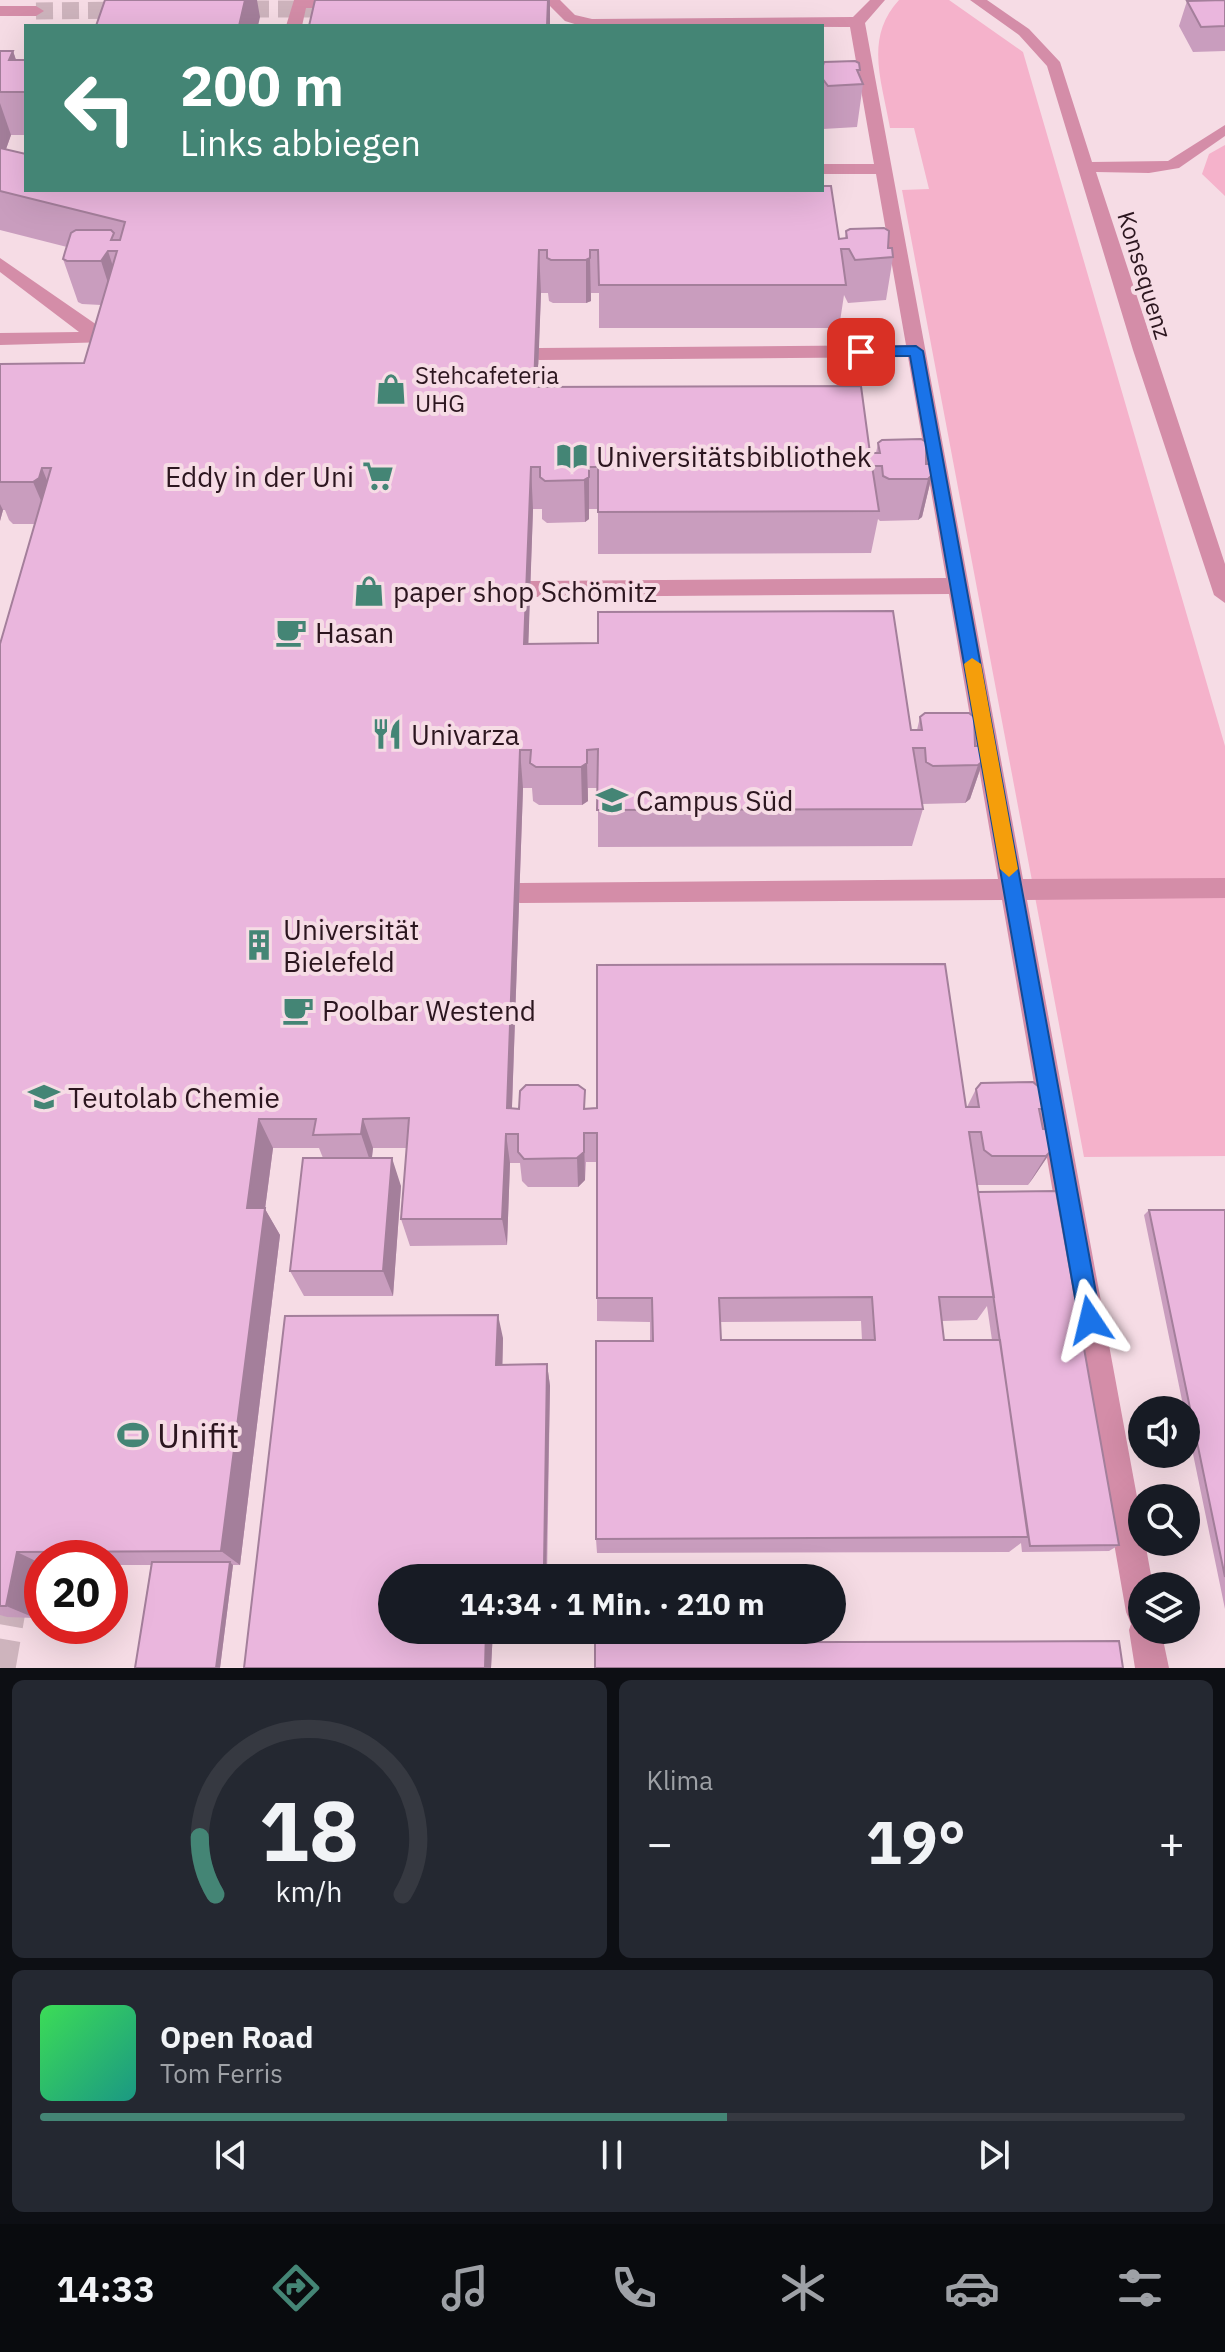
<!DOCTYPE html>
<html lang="de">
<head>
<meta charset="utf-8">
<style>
  body { margin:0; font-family:"IBM Plex Sans",sans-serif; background:#242831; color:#f1f3f6; height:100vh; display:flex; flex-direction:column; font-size:30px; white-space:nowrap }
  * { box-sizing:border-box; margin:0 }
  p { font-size:26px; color:#9ea1a6 }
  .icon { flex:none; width:44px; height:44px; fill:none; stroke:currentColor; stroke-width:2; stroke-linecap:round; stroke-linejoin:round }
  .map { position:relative; height:1668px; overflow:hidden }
  .sheet { display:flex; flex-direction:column; gap:12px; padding:12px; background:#0d0f14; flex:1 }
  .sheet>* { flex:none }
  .guide { position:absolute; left:24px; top:24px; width:800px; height:168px; border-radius:0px; box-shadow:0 8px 32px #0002; background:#448575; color:#fff; overflow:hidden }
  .tools { position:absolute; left:1128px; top:1396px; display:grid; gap:16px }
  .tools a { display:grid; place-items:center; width:72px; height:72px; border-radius:50%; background:#171b24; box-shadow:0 8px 32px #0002; font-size:40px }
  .speed { position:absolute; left:24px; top:1540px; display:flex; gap:16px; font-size:40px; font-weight:700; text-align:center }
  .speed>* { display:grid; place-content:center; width:104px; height:104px; border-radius:50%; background:#171b24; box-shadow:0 8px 32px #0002; line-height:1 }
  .speed .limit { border:12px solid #d22; background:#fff; color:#111 }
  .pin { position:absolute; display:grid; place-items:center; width:68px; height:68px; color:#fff; margin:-34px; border-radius:16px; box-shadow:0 4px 12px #0006 }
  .me { position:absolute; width:88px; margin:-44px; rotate:350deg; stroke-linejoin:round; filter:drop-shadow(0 0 6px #0008) }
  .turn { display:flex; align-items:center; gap:28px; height:168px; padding:0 24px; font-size:36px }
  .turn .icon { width:104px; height:104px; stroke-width:2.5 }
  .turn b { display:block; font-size:56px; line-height:68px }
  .big { font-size:60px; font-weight:700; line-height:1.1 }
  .sheet .tile { flex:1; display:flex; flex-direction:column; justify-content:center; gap:12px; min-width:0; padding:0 28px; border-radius:12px; background:#242831 }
  .sheet .dial { align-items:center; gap:0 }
  .dial svg { height:208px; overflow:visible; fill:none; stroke:#363941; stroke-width:7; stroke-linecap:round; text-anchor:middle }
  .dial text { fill:#f1f3f6; stroke:none }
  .song { display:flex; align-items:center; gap:24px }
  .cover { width:96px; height:96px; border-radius:12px; background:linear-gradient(135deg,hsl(130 70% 55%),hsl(170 70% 35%)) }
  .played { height:8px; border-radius:4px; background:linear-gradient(90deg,#448575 60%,#363941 60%) }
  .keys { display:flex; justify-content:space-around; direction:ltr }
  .heat { display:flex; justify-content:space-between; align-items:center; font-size:44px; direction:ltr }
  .sheet .tiles { flex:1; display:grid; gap:12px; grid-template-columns:1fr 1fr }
  .tile:last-child { grid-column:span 2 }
  .trip { position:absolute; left:378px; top:1564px; width:468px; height:80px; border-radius:40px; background:#171b24; box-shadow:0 8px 32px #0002; font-weight:700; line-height:80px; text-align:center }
  .tabs { display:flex; height:128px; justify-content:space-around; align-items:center; background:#090b0e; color:#9ea1a6 }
  .tabs .icon { width:56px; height:56px }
  .tabs .current { color:#448575 }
  .tabs b { font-size:36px; color:#f1f3f6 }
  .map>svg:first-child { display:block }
  .green { fill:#f5b2cb }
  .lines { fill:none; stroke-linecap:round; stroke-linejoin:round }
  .minor-tunnel-far1 { stroke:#ceb4bd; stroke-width:17; stroke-dasharray:17 9; stroke-linecap:butt }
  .minor-tunnel { stroke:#ceb4bd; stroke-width:29; stroke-dasharray:29 14; stroke-linecap:butt }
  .minor { fill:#d48da8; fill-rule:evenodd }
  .wall { fill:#c99dbe; fill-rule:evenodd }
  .shaded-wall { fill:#a47f9b }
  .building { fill:#eab6dd; stroke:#a47f9b; stroke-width:2; fill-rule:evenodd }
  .route { fill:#1a73e8; stroke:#114b97; stroke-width:2 }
  .slow { fill:#f59e0b }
  .labels { text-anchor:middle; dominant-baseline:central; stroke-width:8; stroke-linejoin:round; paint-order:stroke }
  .far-street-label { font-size:24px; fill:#2c161f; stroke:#f6dce5 }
  .far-poi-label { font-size:24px; fill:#2c161f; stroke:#f6dce5; text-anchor:start }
  .poi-label { font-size:28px; fill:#2c161f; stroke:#f6dce5; text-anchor:start }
  .near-poi-label { font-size:34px; fill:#2c161f; stroke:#f6dce5; text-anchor:start }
</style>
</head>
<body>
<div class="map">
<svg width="1225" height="1668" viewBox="0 0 1225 1668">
  <rect width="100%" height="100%" fill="#f6dce5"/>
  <path class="green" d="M899,0H949L1023,52L1225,746V1156L1084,1157L902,190L929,189L914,128H890C882,81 864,38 899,0Z
    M1225,145V196L1202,174L1209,154Z"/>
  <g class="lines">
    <path class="minor-tunnel-far1" d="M226,9H382L379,26
      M36,11L133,10"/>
    <path class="minor-tunnel" d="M1,1668L15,1588"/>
    <path class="minor" d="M294,0H350L353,3L345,8H306L302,26H286Z
      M550,0H560L575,15L592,19L853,17L870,0H885L865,23L1023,879L1225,878V898L1027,900L1142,1524V1542H1145L1153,1586H1142V1630H1161L1169,1668H1135L1129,1630L1131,1624L1126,1612L1002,900L520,903L511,900L508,893L511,886L520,883L998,879L949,594L530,597L519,589L530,581L946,578L908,357L539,360L530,354L539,348L906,345L876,174H822V164H874L850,27L581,26L565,21L550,6Z
      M970,0H987L1029,29L1060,62L1092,162L1168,161L1225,125V136L1179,168L1149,173L1096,172L1225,564V603L1214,595L1133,350L1047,66L1019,35Z
      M0,6H36L44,11L36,16H0Z
      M0,258L110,334V342L0,345V333L79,332L0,272Z"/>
  </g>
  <path class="wall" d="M1225,0V51L1193,52L1179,26L1187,1Z
    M0,51H13L16,60H26V135H11L6,149L26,190L839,239L845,238L846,231L888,248L893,257L886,300L848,303L844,295L839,328H599V293H591V301L586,303H553L549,301L548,293H541L537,387L870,453H876L878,443L926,464L932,475L922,517L918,520L880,521L878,519L871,553L598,554V509H589V519L585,522L547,523L542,519V509H533L528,644L911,730H917L920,717L975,746L983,761L970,799L965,803L922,804L923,809L912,846L598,847V788H588V801L582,805H539L533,801L532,788H523L512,1108L967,1107L976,1089L1045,1109L1040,1116L1043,1129L1052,1150L1033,1178L1028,1185H977L978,1192L1119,1545L1109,1551L1022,1552L1021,1543L1009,1552L597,1553L596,1539L650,1341V1322L597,1321V1162H586L585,1180L578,1187H528L522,1181L520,1163H510L507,1245L410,1246L401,1219L407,1148H373L372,1158L401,1186L393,1296H304L290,1271L323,1158L319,1148H273L265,1209L280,1235L240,1565H233L220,1668H135L151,1565H110V1558H42V1584L35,1618L7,1617L0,1615V644L35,524H13L9,520L5,510H3L0,521V364L84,363L101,305L82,304L78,302L63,259L67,247L0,230ZM987,1306L992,1340H944L942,1321L977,1320ZM861,1321L862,1340H721L720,1322Z
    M822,69L860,70L859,77L863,84L857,127L823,129L822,128Z
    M1149,1210H1225V1609L1186,1420V1410H1184L1144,1215Z
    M503,1338L502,1365L547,1364L550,1386L547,1578H392V1630H493L491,1668H244Z"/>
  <path class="shaded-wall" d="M245,0H257L260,17L258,26H239Z
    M548,0H550V26H547Z
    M13,51L26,90L9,60Z
    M0,103L11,135L0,166Z
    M539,250L541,293L536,429L534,387Z
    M108,251L122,294L115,305L101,261Z
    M590,258L591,301L586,303V260Z
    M531,467L533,509L527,684L524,644Z
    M589,467V519L585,522L584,480Z
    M42,468L59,510L51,524L33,482Z
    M932,475L922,517L918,520L928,479Z
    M0,504L3,510L0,521Z
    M520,750L523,788L511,1134L507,1108Z
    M983,761L970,799L965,803L978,765Z
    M587,763L588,801L582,805L581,767Z
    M259,1119L273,1148L265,1209L280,1235L240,1565L221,1551L247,1208Z
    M363,1119L373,1148L371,1164L361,1134Z
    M584,1133L585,1180L578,1187L577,1158Z
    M506,1134L510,1163L507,1245L502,1219Z
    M1052,1150L1033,1178L1028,1185L1046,1156Z
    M392,1158L401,1186L393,1296L383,1271Z
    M498,1315L503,1338L502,1386L496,1365Z
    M547,1364L550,1386L546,1578L544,1567Z
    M17,1552L42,1564V1584L35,1618L6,1606Z
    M230,1562L233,1565L220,1668H216Z
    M489,1567L493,1578H488Z
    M486,1630H493L491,1668H485Z"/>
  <path class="building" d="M105,0H245L239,26H96Z
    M315,0H548L547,26H309Z
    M1225,0V26L1201,27L1187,1Z
    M0,51H13L9,60H26V92H0Z
    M855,61L859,63L860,70H857L863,84L828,86L822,78V69L824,62Z
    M0,148L26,154V190H822V186H831L839,239L847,238L846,231L850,229L884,228L889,231L888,248H892L893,257L855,260L849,249H841L846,285H599L598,250H590V258L586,260H551L547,258V250H539L534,387L861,386L870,453H880L878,443L882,440L921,439L926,442V464H930L932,475L928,479H889L883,476L882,466H872L879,511L598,512V467H589V477L584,480L545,481L540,477V467H531L524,644L598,643V612L893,611L911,730H922L920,717L925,713H969L974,717L975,746H980L983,761L978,765L933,766L926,762L925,748H913L923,809L597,810L598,749L587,750V763L581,767H536L530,763L531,750H520L507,1108L519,1109L520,1091L526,1085H578L585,1090L584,1109L597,1108V965L945,964L966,1107H979L976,1089L981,1083L1033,1082L1040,1088L1045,1109H1039L1043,1129H1048L1052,1150L1046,1156H992L984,1150L981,1132H969L994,1297H939L944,1340H1000L1028,1537L596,1539V1341H653L652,1298H597V1133H584V1152L577,1158L524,1159L518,1152V1134H506L502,1219H401L409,1118L363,1119L361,1134L313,1135L316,1119H259L247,1208H265L221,1551L17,1552L6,1606H0V644L51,468H42L39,478L33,482H0V364L84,363L117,251H108L101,261H67L63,259L65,252L71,233L76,230H111L114,233L111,240H120L125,222L0,191ZM872,1297L875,1340H721L719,1298Z
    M303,1158H392L383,1271H290Z
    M1056,1191L1119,1545L1030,1546L978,1192Z
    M1149,1210H1225V1577Z
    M498,1315L496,1365L547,1364L544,1567H489L488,1578H392V1630H486L485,1668H244L285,1316Z
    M152,1562H230L216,1668H135Z
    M1119,1641L1123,1668H595V1643Z"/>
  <path class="route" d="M916,346L923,351L1101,1320L1097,1327L1090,1331L1082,1327L1079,1320L910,356H861L854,352L861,347Z"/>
  <path class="slow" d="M972,658L981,664L1018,869L1009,877L1000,869L964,664Z"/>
  <defs>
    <symbol id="shop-bare" viewBox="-9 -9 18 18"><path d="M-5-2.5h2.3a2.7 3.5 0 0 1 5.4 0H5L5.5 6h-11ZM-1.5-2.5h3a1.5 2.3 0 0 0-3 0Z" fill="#448575" stroke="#f6dce5" stroke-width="2.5" paint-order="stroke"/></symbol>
    <symbol id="library-bare" viewBox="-9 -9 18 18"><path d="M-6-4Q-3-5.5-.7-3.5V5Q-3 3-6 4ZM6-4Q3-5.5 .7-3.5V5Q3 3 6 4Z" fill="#448575" stroke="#f6dce5" stroke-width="2.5" paint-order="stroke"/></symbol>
    <symbol id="supermarket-bare" viewBox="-9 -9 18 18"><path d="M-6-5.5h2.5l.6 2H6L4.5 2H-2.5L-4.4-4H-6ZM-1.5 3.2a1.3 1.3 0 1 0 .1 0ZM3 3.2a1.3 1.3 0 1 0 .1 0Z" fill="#448575" stroke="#f6dce5" stroke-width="2.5" paint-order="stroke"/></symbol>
    <symbol id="cafe-bare" viewBox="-9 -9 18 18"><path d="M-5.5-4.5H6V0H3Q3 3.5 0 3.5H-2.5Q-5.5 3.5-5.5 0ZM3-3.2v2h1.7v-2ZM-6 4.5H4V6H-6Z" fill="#448575" stroke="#f6dce5" stroke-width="2.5" paint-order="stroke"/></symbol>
    <symbol id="restaurant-bare" viewBox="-9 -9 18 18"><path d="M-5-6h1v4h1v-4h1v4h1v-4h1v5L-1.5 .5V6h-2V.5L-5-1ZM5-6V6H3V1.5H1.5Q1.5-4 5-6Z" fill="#448575" stroke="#f6dce5" stroke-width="2.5" paint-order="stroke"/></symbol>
    <symbol id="university-bare" viewBox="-9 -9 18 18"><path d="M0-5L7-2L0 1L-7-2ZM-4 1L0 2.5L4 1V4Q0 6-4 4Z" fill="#448575" stroke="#f6dce5" stroke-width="2.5" paint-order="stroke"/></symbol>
    <symbol id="building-bare" viewBox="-9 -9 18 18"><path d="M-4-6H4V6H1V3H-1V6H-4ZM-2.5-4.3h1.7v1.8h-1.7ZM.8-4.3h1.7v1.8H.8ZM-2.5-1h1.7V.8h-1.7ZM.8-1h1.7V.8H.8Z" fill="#448575" stroke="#f6dce5" stroke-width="2.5" paint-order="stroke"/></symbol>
    <symbol id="school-bare" viewBox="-9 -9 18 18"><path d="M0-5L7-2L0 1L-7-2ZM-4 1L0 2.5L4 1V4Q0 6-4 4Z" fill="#448575" stroke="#f6dce5" stroke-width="2.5" paint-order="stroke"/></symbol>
    <symbol id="stadium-bare" viewBox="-9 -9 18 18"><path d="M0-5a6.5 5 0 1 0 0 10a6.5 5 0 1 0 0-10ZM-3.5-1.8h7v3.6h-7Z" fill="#448575" stroke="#f6dce5" stroke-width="2.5" paint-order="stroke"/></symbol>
  </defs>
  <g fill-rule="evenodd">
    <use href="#shop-bare" x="369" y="367" width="44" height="44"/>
    <use href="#library-bare" x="550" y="434" width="44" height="44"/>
    <use href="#supermarket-bare" x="356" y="454" width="44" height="44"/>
    <use href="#shop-bare" x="347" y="569" width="44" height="44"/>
    <use href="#cafe-bare" x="269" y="610" width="44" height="44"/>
    <use href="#restaurant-bare" x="365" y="712" width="44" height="44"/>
    <use href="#university-bare" x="590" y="778" width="44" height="44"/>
    <use href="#building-bare" x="237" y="923" width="44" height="44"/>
    <use href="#cafe-bare" x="276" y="988" width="44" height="44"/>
    <use href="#school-bare" x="22" y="1075" width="44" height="44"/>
    <use href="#stadium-bare" x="111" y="1413" width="44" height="44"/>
  </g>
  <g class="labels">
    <g class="far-street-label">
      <text transform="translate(1145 275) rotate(73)">Konsequenz</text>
    </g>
    <g class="far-poi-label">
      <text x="415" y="375">Stehcafeteria<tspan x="415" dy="28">UHG</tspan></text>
    </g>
    <g class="poi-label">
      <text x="596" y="456">Universitätsbibliothek</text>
      <text x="354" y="476" text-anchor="end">Eddy in der Uni</text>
      <text x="393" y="591">paper shop Schömitz</text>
      <text x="315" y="632">Hasan</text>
      <text x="411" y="734">Univarza</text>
      <text x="636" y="800">Campus Süd</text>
      <text x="283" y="929">Universität<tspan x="283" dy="32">Bielefeld</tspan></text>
      <text x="322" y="1010">Poolbar Westend</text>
      <text x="68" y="1097">Teutolab Chemie</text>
    </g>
    <g class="near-poi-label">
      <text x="157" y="1435">Unifit</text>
    </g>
  </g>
</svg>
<div class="tools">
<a><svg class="icon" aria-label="sound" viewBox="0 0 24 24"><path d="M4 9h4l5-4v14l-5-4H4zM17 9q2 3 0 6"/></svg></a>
<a><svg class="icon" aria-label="search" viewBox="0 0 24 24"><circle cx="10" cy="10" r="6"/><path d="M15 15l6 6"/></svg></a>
<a><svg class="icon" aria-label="layers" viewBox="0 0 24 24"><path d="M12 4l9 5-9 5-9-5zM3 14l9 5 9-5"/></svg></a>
</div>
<div class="speed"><div class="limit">20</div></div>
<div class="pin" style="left:861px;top:352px;background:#d93025"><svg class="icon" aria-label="arrive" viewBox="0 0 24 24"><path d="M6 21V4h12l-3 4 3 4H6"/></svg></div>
<svg class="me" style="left:1090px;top:1320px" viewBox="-20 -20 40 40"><path d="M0-17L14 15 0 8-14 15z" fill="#1a73e8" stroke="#fff" stroke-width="4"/></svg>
<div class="trip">14:34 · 1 Min. · 210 m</div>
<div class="guide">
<div class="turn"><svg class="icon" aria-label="left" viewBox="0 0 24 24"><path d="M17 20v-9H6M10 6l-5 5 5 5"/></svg><div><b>200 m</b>Links abbiegen</div></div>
</div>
</div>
<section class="sheet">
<div class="tiles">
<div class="tile dial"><svg viewBox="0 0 100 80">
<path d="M14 69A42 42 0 1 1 86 69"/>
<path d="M14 69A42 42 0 0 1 8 47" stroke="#448575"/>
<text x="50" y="56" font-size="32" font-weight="700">18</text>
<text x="50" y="72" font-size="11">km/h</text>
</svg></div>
<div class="tile"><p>Klima</p>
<div class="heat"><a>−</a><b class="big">19°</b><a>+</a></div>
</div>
<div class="tile">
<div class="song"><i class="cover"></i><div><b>Open Road</b><p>Tom Ferris</p></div></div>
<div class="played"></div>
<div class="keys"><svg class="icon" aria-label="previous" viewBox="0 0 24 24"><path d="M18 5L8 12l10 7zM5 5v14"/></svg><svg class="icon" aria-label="pause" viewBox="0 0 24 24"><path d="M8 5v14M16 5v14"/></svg><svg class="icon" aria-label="next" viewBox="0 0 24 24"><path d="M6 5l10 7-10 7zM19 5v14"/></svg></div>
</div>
</div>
</section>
<nav class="tabs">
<b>14:33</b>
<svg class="icon current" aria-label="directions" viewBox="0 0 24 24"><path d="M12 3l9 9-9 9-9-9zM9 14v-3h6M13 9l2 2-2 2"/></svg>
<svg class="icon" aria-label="music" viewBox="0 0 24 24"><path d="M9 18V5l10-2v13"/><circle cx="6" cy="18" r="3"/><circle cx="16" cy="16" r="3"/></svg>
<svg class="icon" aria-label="phone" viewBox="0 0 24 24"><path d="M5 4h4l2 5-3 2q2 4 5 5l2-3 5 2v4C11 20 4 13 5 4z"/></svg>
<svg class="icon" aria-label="climate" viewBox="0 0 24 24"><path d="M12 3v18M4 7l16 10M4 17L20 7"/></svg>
<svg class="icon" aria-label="car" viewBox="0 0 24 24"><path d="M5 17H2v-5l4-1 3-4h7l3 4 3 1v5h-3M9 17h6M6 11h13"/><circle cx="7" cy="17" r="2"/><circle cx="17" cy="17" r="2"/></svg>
<svg class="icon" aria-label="filters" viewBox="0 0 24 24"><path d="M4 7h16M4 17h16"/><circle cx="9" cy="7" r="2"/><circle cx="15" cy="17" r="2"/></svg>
</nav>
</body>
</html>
